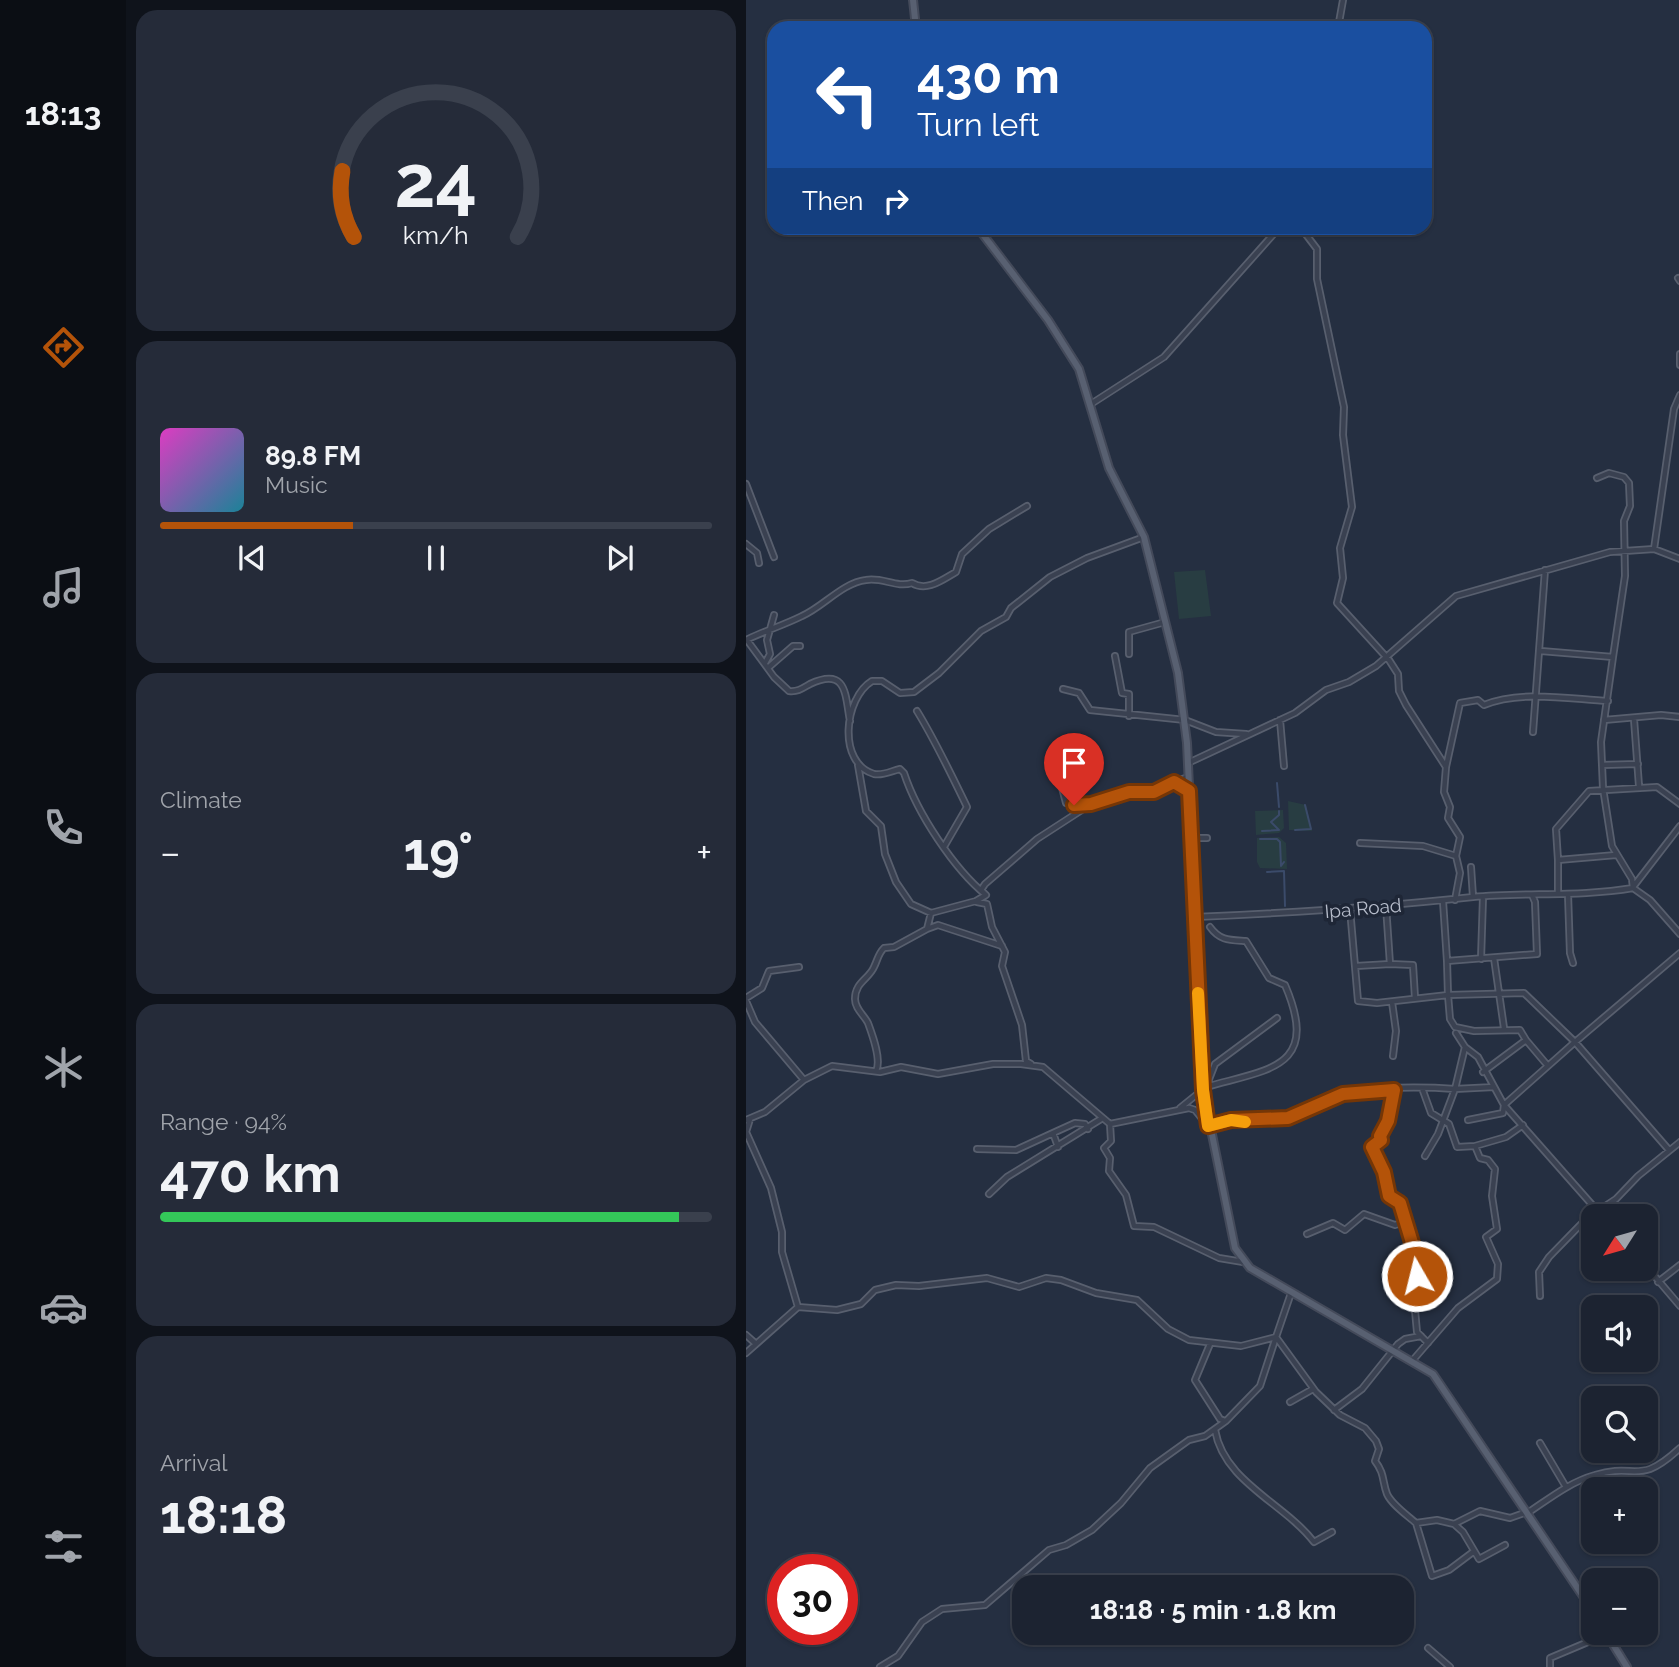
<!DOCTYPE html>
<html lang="en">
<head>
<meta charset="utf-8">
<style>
  body { margin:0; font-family:Raleway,sans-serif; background:#252b39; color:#f1f3f6; height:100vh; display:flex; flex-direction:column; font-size:26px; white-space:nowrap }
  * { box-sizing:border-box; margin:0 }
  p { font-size:23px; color:#a0a4ab }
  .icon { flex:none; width:38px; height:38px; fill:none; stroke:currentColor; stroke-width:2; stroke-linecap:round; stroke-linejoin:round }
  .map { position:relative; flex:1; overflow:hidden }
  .sheet { display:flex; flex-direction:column; gap:10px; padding:10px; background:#0f131b; width:620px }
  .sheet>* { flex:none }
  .banner { position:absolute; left:21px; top:21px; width:665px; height:214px; border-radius:21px; box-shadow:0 2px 5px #0004,0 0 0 2px #3a404d; background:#1a4fa0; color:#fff; overflow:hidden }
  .needle { width:46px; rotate:233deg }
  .controls { position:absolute; left:835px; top:1204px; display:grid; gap:14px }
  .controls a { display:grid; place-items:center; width:77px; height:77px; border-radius:14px; background:#1c2331; box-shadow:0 2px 5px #0004,0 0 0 2px #3a404d; font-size:35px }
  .speed { position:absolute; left:21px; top:1554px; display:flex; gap:14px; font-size:35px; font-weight:700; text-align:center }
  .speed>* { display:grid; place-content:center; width:91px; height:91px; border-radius:50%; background:#1c2331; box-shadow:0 2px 5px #0004,0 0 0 2px #3a404d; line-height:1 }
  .speed .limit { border:10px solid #d22; background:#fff; color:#111 }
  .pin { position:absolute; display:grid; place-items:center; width:60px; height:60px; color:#fff; margin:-72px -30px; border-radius:50% 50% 50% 0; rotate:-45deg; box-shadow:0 0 7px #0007 }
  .pin .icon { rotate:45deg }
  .me { position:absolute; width:77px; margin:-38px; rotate:352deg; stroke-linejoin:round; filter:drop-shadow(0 0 5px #0008) }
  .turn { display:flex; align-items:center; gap:24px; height:147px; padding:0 35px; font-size:32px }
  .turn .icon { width:91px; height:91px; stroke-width:2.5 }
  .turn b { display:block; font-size:49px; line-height:60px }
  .then { display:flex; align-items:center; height:66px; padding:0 35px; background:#0003; gap:14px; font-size:26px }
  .big { font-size:52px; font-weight:700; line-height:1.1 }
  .sheet .widget { flex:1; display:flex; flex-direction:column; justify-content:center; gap:10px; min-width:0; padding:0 24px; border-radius:21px; background:#252b39 }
  .sheet .dial { align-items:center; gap:0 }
  .dial svg { height:182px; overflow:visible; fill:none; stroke:#3a404d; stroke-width:7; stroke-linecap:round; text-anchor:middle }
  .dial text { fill:#f1f3f6; stroke:none }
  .song { display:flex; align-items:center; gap:21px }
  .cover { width:84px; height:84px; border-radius:10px; background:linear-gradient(135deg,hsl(310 70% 55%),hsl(190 70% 35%)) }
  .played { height:7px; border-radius:4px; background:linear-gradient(90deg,#b45309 35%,#3a404d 35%) }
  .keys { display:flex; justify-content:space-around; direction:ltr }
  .heat { display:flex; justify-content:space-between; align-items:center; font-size:38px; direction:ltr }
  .charge { height:10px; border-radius:5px; background:linear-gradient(90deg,#34c759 94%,#3a404d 0) }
  .trip { position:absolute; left:266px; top:1575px; width:402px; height:70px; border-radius:21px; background:#1c2331; box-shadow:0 2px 5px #0004,0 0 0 2px #3a404d; font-weight:700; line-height:70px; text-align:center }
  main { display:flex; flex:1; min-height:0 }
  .dock { display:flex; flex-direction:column; width:126px; justify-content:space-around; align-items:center; background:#0b0e14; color:#a0a4ab }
  .dock .icon { width:49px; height:49px }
  .dock .current { color:#b45309 }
  .dock b { font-size:32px; color:#f1f3f6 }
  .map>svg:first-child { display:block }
  .green { fill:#283d42 }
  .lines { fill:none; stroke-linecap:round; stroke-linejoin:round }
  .stream { stroke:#3b4b6a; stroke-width:2 }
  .minor-casing { stroke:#585f6e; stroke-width:8 }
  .major-casing { stroke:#444a5a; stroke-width:10 }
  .minor { stroke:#3a4151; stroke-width:4.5 }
  .major { stroke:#586071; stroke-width:6 }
  .route-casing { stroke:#753606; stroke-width:18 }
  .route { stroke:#b45309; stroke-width:12 }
  .slow { stroke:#f59e0b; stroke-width:12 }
  .labels { text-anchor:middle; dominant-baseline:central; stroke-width:7; stroke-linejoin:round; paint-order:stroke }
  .street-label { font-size:19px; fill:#b7bdcb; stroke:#1e2636 }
</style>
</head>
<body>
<main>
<nav class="dock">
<b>18:13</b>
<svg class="icon current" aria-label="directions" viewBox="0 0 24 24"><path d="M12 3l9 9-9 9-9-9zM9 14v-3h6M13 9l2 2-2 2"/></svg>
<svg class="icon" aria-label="music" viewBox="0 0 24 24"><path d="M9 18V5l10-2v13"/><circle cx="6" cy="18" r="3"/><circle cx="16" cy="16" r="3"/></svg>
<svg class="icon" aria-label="phone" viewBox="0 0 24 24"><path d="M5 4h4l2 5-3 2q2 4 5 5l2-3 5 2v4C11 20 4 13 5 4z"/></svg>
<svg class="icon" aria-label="climate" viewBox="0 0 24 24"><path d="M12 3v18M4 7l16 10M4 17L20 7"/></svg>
<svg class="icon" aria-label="car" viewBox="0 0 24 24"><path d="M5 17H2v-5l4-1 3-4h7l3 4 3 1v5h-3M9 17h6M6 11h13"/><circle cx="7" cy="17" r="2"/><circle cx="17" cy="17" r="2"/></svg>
<svg class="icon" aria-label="filters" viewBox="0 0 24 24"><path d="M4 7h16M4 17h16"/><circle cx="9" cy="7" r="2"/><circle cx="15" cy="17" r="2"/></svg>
</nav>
<section class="sheet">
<div class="widget dial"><svg viewBox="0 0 100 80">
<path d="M14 69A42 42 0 1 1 86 69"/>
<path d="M14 69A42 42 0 0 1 9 40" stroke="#b45309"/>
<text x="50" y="56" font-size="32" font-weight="700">24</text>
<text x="50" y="72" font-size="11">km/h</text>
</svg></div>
<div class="widget">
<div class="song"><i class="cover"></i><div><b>89.8 FM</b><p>Music</p></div></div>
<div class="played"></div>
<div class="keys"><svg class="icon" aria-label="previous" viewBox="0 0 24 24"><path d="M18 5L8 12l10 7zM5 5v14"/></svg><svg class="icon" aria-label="pause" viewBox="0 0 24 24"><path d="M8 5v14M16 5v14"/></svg><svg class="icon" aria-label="next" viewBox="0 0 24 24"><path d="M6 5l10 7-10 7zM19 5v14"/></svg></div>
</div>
<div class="widget"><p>Climate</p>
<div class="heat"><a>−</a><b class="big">19°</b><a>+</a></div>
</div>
<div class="widget"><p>Range · 94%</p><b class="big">470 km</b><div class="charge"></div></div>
<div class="widget"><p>Arrival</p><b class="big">18:18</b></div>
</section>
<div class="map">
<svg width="934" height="1667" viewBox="0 0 934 1667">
  <rect width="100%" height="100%" fill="#252f41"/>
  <path class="green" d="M459,570L465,616L433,619L428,572Z
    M542,801L560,805L566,831L543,830Z
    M537,810L538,828L533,833L510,835L509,811Z
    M533,837L540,843L541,869L514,868L511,862V838Z"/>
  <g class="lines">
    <path class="stream" d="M531,783L533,807
      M549,830L565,829L559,805
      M516,831L533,830L525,822L533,815V811
      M514,839H531L534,842L535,866L538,862
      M521,872L538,871L539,906"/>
    <defs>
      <path id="minor" d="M592,28L597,0
        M555,228L571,249V279L598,407L597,435L606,507L594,548L597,578L591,603L643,660L652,674L653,691L660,705L700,767L698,792L704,807L702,818L714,837L710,856L714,873L709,900
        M932,278L934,281
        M934,354V365
        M345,404L418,357L533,228
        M851,478L863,473L878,477L883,483L884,506L878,521L879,576L867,657
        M0,484L28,557
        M0,544L11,553L13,563
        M908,549L928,409L934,395
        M2,639C21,630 38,625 56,616C77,607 96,583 120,580C137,577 150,588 166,583C181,592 196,580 210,572L216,554L243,529L281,506
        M1,640L28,677L43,691C52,692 57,688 64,684C101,667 99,694 104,721
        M795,651L867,657L855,742L857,788L866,846L886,879L887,888
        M383,654V632L419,622
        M369,656L376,693L383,694V716
        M19,663L24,654L21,640L28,615
        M23,667L47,646H54
        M317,689L333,693L344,710L439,720L470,732L500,734
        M171,711C190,742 205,774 221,807L199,845
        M888,719L893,786
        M534,720L538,766
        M858,720L915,715L934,717
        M787,732L799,570
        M442,763L549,713L580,690L603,682L630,666L710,596L864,552L908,549L934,559
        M112,765L120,811L135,826L139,854L150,882L165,904L185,913
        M856,765L892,764
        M700,767L714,703L732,700L738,705C775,690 823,699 862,701
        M311,769L320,803L342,804
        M428,782L442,777
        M445,838H461
        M614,843L677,846L710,856
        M812,860L810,829L843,791L911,787L934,804
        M725,867L727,897
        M887,887L934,826
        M812,894V860L870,855
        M822,894L824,953L827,963
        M240,895C208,869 171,813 158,773L154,769C145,771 137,776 128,774C91,763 98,698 126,681H136L154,693L168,692L193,673L235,631L260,617L265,608L304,577L341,558L398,537
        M786,895L789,902L791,954L701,961L702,995L778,993L829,1042L934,953
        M697,901L701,961
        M231,902L241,904L246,927L259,952L256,966L276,1025L280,1061L285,1064
        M640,906L644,964L667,965L669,998
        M604,909L612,1001L631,1003L702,995L704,1019L709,1027L728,1031L774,1030L780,1040L737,1072
        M449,917C542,913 634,907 727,897C780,892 834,897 887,888L904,900L934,934
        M181,929L192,925L256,946
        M748,958L758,1028
        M735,959L737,897
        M610,966L644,964
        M0,998L16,988L23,971L53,967
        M0,1001L9,1022L58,1080
        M646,1002L650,1031L647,1056
        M780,1040L802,1066
        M719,1047L732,1057L758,1105L856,1216
        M130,1071C136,1060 126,1034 122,1023C118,1015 109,1009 109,999C109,982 123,979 128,967C132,959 132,954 138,948L148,947L181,929L185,913L230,901L240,895L235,890L239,884L291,839L345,804L383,792L408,791L428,782L443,791
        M460,1087C522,1069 575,1069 539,985L523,978L500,941C484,940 474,941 464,927
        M648,1090L642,1121L633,1136L635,1140L627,1147L638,1173L643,1196L654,1203L670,1256L671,1280L667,1289L671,1332L682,1343
        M434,1108L460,1087L469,1064L531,1018
        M4,1119L0,1132L25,1188L36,1232V1252L52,1307
        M0,1120L19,1112L58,1080L86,1066L134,1072L155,1067L192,1074L247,1064H275L297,1067L364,1124L443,1108L449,1110L462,1126C489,1119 516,1124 542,1118C562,1113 577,1099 596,1094C622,1086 682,1087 709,1089L719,1047L710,1033
        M722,1120L757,1113L758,1105L829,1042L923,1150
        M364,1124L365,1141L358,1148L364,1158L363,1171L380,1195L388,1226L408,1227L473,1258L497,1262
        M307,1133L329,1123L339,1124L342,1129
        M729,1146L760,1137L777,1125
        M231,1149L270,1150L307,1133L312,1147
        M679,1156L692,1134L709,1089L748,1087
        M243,1194L261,1177L355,1119
        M561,1234L587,1223L599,1230L618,1214L649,1225L659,1222
        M900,1266L934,1306
        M912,1282L934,1265
        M545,1293L530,1337L570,1392L594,1415L619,1428L630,1441L633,1449L629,1461C639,1474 636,1481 641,1494C646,1505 661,1515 670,1523L691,1520L708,1524L734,1511L764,1518L781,1512
        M794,1296L793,1272L803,1257L841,1218L870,1199L892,1176L934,1142
        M0,1335L9,1343
        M464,1344L449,1380L474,1419L479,1421
        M0,1353L52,1307L91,1310L115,1304L129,1290L150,1285L173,1286L241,1278L273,1287L300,1278L315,1280L350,1293L391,1300L422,1329L443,1340L495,1346L530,1337L514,1386L480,1421L459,1436L443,1440L404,1468L375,1503L346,1530L320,1545L303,1550L239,1605L196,1609L176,1622L152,1656L134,1667
        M667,1360L712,1308L751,1279L752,1264L740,1237L751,1229L746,1196L749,1169L742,1160L734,1158L729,1146L711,1147L703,1124L685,1113L676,1088
        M544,1402L567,1389
        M588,1410L616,1389L652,1344L659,1339L675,1336
        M469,1430C478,1482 538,1503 568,1542L586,1532
        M794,1443L820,1487
        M783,1512C804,1498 824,1482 849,1475C891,1462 892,1487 934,1448
        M670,1523L686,1576L703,1570L727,1552
        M708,1524L717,1532L733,1559L759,1545
        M682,1648L704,1667
        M804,1667V1658L861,1634"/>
      <path id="major" d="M167,0L170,28
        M232,228L302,320L333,369L363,468L398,537L432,673L441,743L457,1090L489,1248L504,1268L687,1374L847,1611
        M860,1633L881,1667"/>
    </defs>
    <use href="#minor" class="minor-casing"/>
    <use href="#major" class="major-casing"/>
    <use href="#minor" class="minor"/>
    <use href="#major" class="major"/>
  </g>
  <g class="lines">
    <defs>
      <path id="route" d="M328,805L345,804L383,792H408L428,782L443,791L457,1090L462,1126L485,1120L542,1118L597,1094L648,1090L642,1121L634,1136L635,1140L626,1147L638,1172L643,1196L654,1203L670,1256L671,1276"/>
    </defs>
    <use href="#route" class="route-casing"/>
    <use href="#route" class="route"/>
    <path class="slow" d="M452,993L457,1090L462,1126L485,1120L499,1122"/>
  </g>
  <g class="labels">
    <g class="street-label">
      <text transform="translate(617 908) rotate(-5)">Ipa Road</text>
    </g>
  </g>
</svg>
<div class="controls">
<a><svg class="needle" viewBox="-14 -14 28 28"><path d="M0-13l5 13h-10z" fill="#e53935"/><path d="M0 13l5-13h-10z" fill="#a0a4ab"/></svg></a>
<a><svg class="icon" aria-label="sound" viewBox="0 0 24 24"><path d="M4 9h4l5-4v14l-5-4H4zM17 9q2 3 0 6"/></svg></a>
<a><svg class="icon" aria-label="search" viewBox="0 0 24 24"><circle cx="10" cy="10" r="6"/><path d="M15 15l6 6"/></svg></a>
<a>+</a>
<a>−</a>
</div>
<div class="speed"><div class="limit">30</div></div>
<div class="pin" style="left:328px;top:805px;background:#d93025"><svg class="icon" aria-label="arrive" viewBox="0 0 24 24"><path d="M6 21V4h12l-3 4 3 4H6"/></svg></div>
<svg class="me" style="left:671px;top:1276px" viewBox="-20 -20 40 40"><circle r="17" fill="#b45309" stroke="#fff" stroke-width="3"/><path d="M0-11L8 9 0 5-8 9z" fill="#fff"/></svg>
<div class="trip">18:18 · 5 min · 1.8 km</div>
<div class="banner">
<div class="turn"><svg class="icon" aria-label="left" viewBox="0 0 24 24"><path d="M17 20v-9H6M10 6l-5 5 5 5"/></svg><div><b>430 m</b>Turn left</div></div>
<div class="then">Then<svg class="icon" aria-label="right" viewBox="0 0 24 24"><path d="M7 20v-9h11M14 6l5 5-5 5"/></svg></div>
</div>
</div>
</main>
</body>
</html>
